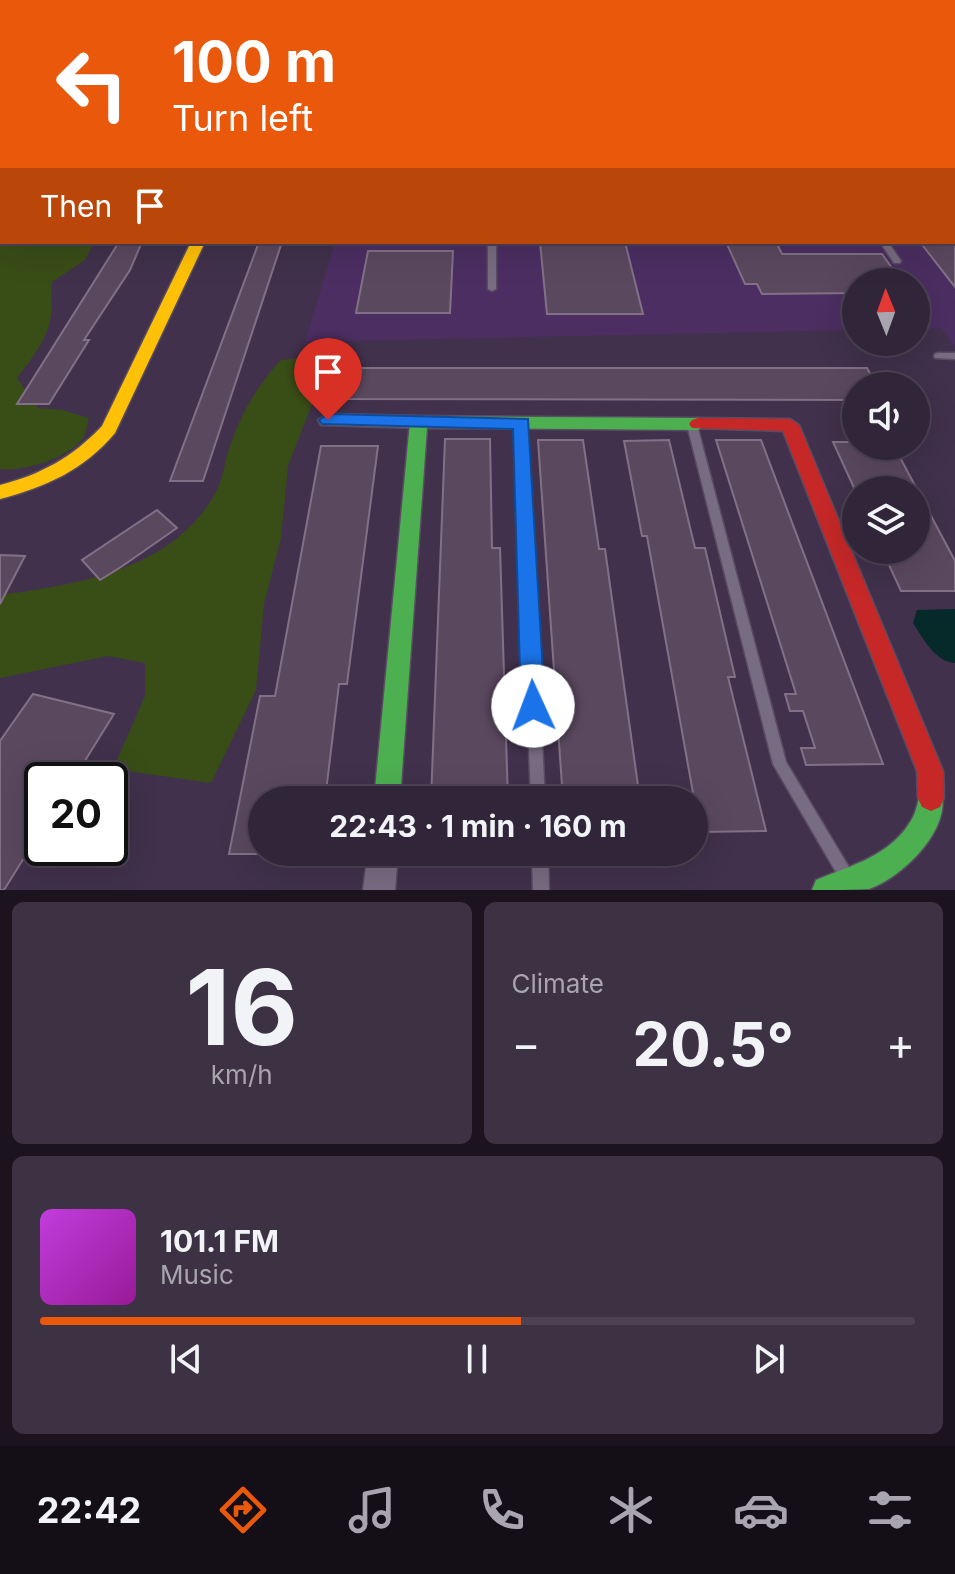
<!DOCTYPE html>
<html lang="en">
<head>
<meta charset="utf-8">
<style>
  body { margin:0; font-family:Inter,sans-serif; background:#3d3144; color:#f1f3f6; height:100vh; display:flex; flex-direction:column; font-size:30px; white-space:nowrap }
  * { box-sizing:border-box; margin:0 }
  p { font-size:26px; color:#a8a5ae }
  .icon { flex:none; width:44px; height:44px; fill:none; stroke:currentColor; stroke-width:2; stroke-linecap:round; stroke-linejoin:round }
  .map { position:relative; height:890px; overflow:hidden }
  .panel { display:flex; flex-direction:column; gap:12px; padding:12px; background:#1b141f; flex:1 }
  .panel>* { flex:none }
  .guide { position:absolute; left:0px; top:0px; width:956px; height:244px; box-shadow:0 8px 32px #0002,0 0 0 2px #4c4253; background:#ea580c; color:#fff; overflow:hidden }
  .needle { width:52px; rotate:359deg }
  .tools { position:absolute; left:842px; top:268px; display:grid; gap:16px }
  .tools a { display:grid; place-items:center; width:88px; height:88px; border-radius:50%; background:#312539; box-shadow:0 8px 32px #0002,0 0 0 2px #4c4253; font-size:40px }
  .speed { position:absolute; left:24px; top:762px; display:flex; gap:16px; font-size:40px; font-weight:700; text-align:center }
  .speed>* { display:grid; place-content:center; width:104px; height:104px; border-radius:50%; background:#312539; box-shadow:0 8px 32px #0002,0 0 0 2px #4c4253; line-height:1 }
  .speed .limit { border:4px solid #111; border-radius:12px; background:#fff; color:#111 }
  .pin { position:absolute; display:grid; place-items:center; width:68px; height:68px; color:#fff; margin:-82px -34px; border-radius:50% 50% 50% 0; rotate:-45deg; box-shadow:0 0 8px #0007 }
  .pin .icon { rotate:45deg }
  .me { position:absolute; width:88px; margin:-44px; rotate:358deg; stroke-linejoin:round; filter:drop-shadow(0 0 6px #0008) }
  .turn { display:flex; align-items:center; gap:28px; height:168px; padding:0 40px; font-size:36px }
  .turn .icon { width:104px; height:104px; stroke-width:2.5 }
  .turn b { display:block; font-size:56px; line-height:68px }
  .then { display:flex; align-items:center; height:76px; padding:0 40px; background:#0003; gap:16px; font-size:30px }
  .big { font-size:60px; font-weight:700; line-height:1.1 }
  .panel .widget { flex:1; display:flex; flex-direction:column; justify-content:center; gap:12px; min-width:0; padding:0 28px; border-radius:12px; background:#3d3144 }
  .panel .dial { align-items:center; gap:0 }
  .dial b { font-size:104px; line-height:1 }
  .song { display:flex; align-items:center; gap:24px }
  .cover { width:96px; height:96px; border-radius:12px; background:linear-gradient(135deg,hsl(290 70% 55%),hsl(300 70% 35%)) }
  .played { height:8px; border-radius:4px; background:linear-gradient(90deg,#ea580c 55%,#4c4253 55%) }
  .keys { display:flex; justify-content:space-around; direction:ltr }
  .heat { display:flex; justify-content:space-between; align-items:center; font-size:44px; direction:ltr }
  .panel .tiles { flex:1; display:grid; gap:12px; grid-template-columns:1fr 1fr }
  .widget:last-child { grid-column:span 2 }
  .trip { position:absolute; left:248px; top:786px; width:460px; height:80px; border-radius:40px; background:#312539; box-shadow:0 8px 32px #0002,0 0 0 2px #4c4253; font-weight:700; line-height:80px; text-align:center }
  .tabs { display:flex; height:128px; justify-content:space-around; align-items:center; background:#140f17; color:#a8a5ae }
  .tabs .icon { width:56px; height:56px }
  .tabs .active { color:#ea580c }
  .tabs b { font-size:36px; color:#f1f3f6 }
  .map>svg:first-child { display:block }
  .built { fill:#4c2e62 }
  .green { fill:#394d17 }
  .water { fill:#062929 }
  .building { fill:#5a485f; stroke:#827186; stroke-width:2 }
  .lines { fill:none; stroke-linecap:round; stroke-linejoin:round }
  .lane-casing { stroke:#594c62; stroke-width:3 }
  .street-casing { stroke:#594c62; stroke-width:3 }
  .fast-casing { stroke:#594c62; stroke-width:3 }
  .slow-casing { stroke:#594c62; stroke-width:3 }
  .jam-casing { stroke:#594c62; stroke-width:3 }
  .lane { fill:#786c82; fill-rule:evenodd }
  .street { fill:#786c82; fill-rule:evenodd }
  .fast { fill:#4caf50; fill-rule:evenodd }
  .slow { fill:#ffc107; fill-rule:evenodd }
  .jam { fill:#c62828; fill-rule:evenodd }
  .route { fill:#1a73e8; stroke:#114b97; stroke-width:2 }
</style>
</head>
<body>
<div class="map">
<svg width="955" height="890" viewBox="0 0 955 890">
  <rect width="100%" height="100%" fill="#41314c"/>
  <path class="built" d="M398,0H855L863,2H397Z
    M955,85V347L941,328L916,329V282H856V330L305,342L335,242H954Z"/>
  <path class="green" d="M0,0H398L397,2Z
    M0,236L2,242L93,244L85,260L52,282C50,294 53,304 51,315C48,339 31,360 17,378L38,408L62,410L89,418C87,424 86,433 83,438C69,458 24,472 0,469Z
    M309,357L326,368L288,466L281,538L264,604L256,690L211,783L113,769L145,696V663L108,656L0,678V595C80,584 176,569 217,490C223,477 225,462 229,449C241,413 256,387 281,360Z"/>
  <path class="water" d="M955,609V663C935,662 923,638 913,623L917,610Z"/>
  <path class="building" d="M119,242H142L130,270L84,340H89L49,404H17Z
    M259,242H282L203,481H170Z
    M540,242H625L643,314H547Z
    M726,242H776L782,254H882L902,282H856V293L762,294L757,284H745Z
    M920,242H955V287Z
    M368,251H453L450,313H356Z
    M333,368H867L877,386H856V400L327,399Z
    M445,439H490L492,548H500L508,800H431Z
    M538,440H583L599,549H605L640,800H563Z
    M669,440L695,548H705L735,677H728L766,831L700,832L647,536H642L624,441Z
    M716,440H761L883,764L806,765L801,748H815L803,711H790L785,694H796Z
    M833,442H856V446H894L955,561V591H901L882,550H916V490H855Z
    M321,446H378L347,684H339L325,800H262V854H229L260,696H275Z
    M157,510L177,528L121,567L100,580L82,560Z
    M0,555L25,556L0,604Z
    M33,694L114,714L73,780H42V829L4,890H0V741Z"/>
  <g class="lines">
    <defs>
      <path id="lane" d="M76,0H80L79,2H75Z
        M357,0H361V2H357Z
        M942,0H955V2Z
        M954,12H955V14H954Z
        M2,47V52L0,53V48Z
        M954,91L955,92V96L954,95Z
        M0,93H2V97H0Z
        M0,121H2V125H0Z
        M488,242H496V289L492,291L488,289Z
        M880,242H888L901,261L900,263H894Z
        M938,353H955V359L935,358L934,356L935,354Z
        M521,420L526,423L545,800H531L516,423Z
        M692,422L697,425L786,762L850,869L853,874L850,879L845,882L840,879L773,764L687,425Z
        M532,852H548L549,890H533Z"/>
      <path id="street" d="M0,188H2V196H0Z
        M328,414L419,416L429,422L419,428L321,425L318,420Z
        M368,852H398L395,890H363Z"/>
      <path id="fast" d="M863,0H876L878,2H865Z
        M954,76H955V82H954Z
        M419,416L698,418L707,424L698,430L427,428L400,800H374L410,422Z
        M931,785L940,789C955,827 902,878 869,889C853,890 829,890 812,890L816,880C852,865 891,856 912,819C917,810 918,799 922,789Z"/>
      <path id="slow" d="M954,18L955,19V25L954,24Z
        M0,74H2V80H0Z
        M191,242H205L115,433C84,470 46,487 0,499V485C40,475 73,457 102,426Z"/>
      <path id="jam" d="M698,418L790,419L799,425L943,771L944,798L940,807L931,811L922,807L918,798L917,771L783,431L692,428L689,424L692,420Z"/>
    </defs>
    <use href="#lane" class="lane-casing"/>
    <use href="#street" class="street-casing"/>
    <use href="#fast" class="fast-casing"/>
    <use href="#slow" class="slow-casing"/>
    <use href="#jam" class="jam-casing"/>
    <use href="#lane" class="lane"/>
    <use href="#street" class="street"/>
    <use href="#fast" class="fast"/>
    <use href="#slow" class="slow"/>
    <use href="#jam" class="jam"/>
  </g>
  <path class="route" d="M328,414L528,419L545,706L542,714L533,717L525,714L521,706L513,429L322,424L319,420Z"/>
</svg>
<div class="tools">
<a><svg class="needle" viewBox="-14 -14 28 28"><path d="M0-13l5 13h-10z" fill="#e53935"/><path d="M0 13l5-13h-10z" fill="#a8a5ae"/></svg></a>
<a><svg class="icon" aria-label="sound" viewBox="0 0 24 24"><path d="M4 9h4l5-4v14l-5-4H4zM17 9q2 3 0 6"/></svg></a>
<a><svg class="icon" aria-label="layers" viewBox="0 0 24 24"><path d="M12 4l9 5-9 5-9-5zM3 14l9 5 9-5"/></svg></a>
</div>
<div class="speed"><div class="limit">20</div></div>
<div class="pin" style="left:328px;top:420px;background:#d93025"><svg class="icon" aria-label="arrive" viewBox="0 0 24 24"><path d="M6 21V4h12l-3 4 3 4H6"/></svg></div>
<svg class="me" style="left:533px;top:706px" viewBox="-20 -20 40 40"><circle r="19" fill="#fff"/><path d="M0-13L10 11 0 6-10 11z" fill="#1a73e8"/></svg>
<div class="trip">22:43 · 1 min · 160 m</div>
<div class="guide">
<div class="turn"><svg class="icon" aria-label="left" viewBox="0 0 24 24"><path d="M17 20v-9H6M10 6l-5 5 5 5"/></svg><div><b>100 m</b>Turn left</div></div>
<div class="then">Then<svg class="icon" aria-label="arrive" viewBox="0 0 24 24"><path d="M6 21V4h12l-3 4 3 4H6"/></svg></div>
</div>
</div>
<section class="panel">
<div class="tiles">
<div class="widget dial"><b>16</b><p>km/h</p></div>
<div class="widget"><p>Climate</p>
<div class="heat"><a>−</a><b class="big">20.5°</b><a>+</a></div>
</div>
<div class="widget">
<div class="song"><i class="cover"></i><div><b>101.1 FM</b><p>Music</p></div></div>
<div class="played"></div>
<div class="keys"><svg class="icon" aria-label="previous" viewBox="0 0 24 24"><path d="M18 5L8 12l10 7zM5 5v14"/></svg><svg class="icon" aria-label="pause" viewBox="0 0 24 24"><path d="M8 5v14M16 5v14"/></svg><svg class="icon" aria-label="next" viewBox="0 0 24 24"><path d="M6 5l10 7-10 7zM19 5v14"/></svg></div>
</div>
</div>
</section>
<nav class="tabs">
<b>22:42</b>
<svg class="icon active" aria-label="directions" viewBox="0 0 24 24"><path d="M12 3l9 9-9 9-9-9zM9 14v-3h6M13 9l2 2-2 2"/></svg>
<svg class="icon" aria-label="music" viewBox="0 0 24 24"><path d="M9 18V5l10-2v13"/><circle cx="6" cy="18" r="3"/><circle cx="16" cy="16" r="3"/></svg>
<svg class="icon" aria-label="phone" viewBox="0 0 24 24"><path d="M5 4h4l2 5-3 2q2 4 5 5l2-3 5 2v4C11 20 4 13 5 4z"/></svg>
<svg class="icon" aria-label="climate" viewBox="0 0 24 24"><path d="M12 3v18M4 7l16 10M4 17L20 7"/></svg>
<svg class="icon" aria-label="car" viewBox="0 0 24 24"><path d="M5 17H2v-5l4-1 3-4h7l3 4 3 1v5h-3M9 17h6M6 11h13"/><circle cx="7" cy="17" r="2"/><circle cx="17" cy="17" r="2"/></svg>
<svg class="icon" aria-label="filters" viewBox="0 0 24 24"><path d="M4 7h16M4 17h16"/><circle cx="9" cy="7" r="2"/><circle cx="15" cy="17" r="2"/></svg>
</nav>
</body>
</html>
